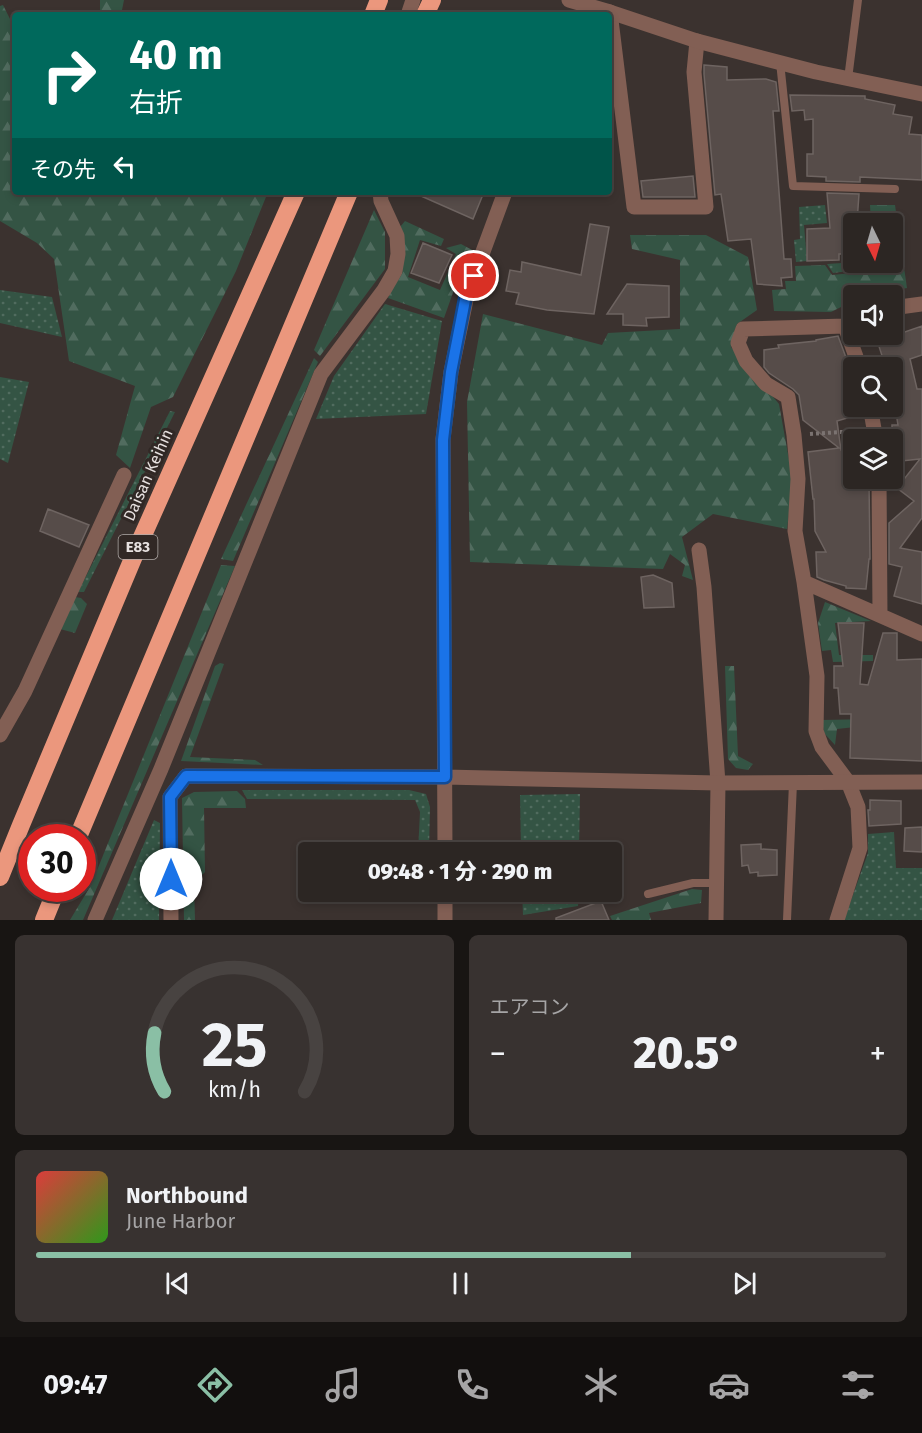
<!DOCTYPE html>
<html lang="ja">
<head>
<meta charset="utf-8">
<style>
  body { margin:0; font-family:"Fira Sans","Noto Sans JP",sans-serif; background:#383230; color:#f1f3f6; height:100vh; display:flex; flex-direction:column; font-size:22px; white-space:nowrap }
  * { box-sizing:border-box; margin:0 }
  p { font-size:20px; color:#a6a5a6 }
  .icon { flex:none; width:33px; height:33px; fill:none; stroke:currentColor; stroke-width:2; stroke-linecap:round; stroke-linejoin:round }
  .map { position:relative; height:920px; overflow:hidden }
  .details { display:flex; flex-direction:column; gap:15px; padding:15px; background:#181513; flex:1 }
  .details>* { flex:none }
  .guide { position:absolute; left:12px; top:12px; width:600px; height:183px; border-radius:6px; box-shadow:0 3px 9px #0003,0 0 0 2px #484341; background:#00695c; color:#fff; overflow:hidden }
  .needle { width:39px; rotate:175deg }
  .tools { position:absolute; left:843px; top:213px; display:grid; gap:12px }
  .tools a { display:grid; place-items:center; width:60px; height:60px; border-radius:6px; background:#2c2623; box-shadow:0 3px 9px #0003,0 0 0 2px #484341; font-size:30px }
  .speed { position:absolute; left:18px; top:824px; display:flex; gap:12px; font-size:30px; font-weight:700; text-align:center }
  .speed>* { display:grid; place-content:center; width:78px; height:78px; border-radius:50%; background:#2c2623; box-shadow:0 3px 9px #0003,0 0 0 2px #484341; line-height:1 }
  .speed .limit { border:9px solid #d22; background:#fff; color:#111 }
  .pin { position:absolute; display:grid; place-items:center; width:51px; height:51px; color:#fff; margin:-26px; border:3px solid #fff; border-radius:50%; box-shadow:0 2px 6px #0007 }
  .me { position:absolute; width:66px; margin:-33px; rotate:0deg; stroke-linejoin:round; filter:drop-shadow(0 0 4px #0008) }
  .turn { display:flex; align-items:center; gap:21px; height:126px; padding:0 18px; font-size:27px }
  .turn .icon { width:78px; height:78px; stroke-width:2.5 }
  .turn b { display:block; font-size:42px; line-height:51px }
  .then { display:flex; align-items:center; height:57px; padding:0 18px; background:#0003; gap:12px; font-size:22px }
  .big { font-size:45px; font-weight:800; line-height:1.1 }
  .details .tile { flex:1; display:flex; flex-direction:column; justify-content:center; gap:9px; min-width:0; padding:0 21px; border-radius:9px; background:#383230 }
  .details .dial { align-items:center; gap:0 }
  .dial svg { height:156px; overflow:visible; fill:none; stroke:#484341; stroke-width:7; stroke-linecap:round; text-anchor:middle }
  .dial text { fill:#f1f3f6; stroke:none }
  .song { display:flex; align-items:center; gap:18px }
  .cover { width:72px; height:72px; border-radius:9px; background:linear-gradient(135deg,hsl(0 70% 55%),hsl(110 70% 35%)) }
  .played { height:6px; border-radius:3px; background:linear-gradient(90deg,#8abfa5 70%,#484341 70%) }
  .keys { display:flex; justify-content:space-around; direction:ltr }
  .heat { display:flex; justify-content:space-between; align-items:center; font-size:33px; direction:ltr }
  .details .tiles { flex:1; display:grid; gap:15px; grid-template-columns:1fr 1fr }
  .tile:last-child { grid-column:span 2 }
  .trip { position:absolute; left:298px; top:842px; width:324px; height:60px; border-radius:6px; background:#2c2623; box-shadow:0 3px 9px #0003,0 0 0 2px #484341; font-weight:800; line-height:60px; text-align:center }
  .tab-bar { display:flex; height:96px; justify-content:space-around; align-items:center; background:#120f0e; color:#a6a5a6 }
  .tab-bar .icon { width:42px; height:42px }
  .tab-bar .on { color:#8abfa5 }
  .tab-bar b { font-size:27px; color:#f1f3f6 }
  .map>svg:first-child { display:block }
  .grass { fill:url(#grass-dots) }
  .forest { fill:url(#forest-firs) }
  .building { fill:#564c49; stroke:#6e6461; stroke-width:1.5 }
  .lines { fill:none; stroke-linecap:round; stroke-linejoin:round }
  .path { stroke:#7b7371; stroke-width:4; stroke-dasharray:3 3; stroke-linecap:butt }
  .service { stroke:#825f54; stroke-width:8 }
  .minor { stroke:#825f54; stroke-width:15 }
  .tertiary { stroke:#825f54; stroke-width:15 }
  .motorway { stroke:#eb977d; stroke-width:18 }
  .route-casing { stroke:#114b97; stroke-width:15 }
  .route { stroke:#1a73e8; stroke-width:10 }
  .labels { text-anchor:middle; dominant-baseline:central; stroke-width:6; stroke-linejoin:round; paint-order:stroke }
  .shield { fill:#312825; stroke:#b0aaa8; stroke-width:1.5 }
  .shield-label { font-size:15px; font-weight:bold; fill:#e7e1e0 }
  .street-label { font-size:16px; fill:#e7e1e0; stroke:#312825 }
</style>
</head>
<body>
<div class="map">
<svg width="922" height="920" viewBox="0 0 922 920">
  <defs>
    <pattern id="grass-dots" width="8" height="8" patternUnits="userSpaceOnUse" patternTransform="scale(1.5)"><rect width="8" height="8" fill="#345444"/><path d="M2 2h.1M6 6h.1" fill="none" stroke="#516c5f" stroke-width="1.8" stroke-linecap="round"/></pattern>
    <pattern id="forest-firs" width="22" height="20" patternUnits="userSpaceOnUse" patternTransform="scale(1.5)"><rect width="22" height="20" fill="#345444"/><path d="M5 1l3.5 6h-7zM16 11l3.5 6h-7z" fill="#516c5f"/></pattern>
  </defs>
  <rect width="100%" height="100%" fill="#3b322f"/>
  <path class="grass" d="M825,205L827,223L804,225L807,261L796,262L794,240L800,239L799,207Z
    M853,257L854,262L870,263L871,268L833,273L827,264L842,263V258Z
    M0,290L52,297L62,337L0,323Z
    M385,304L442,321L426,414L316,419L334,376Z
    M0,377L29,382L8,463L0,459Z
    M170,411L175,412L84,592H78Z
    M242,790H409L426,794L430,807L429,852H418L420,812L415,800L247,799Z
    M580,794L579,852H521L520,795Z
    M154,820L160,823L159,920H112Z
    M894,832L896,868H922V920H844L868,853V834Z
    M522,891H579L578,906L523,915Z"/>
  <path class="forest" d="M100,0H124L121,15H83L100,11Z
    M3,5L15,29V192H268L236,271L173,397L151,407L130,468L116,455L135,386L69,361L54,259L37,243L0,221V6Z
    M870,205H895L907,288C889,291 872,296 854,296L853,301L831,312L774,311L772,290L786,289L785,281H796L795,266L825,265L832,275L873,271V263L892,262V224L871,223Z
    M374,210L385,232V269L320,356L314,350Z
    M405,221L444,239L441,246L420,240L408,277L440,290L456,254L446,248L461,244L474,251L455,287L444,318L388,298L400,273V227Z
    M630,235H706L748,257L757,310L737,324L731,347L779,404L793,482L787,529L713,514L682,537L693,580L682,576L685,565L670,554L663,569L470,562L467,402L483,314L602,345L608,333L680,329V260L632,249Z
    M314,358L318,362L233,561L221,559Z
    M221,565L235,566L83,920H70L91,885Z
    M75,597L81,598L87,604L75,633L60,629Z
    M825,602L871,621L835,623L839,655H873V661L833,662L831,650L822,651L818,623Z
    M220,663L224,664L190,757L255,760L263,765L181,761L215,666Z
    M725,666H734L738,756L753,764L748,770L736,768L728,759Z
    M873,719V725L837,729L835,745L824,733L822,720Z
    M237,791L245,799L246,808H204L205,872L194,883L195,920H184L182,798L194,792Z
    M692,889L702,890L701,903L649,913L651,920H612L610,916Z"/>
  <path class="building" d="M704,65L727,67V80L766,79L776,82L779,111H773L784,259H791L792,277L781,278L782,286L757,284L751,239L728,241L721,194L715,195L704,74Z
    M790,95L865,96V99L895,105L893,114L912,117L909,134L922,135V180L860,177V182L826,181V177L807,176V154H813V119L805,120L804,110L792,111Z
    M693,176L695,197H643L641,181Z
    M412,192H484L473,219Z
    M827,193L859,194L857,222H848L850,254H839V260L807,261V229L830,228Z
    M590,224L609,227L594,314L547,310L516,304L519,293L506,291L510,270L521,272L522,262L581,275Z
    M423,243L452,255L439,283L411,273Z
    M627,284L669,286V317L646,318L647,326L623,325V314H607Z
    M922,326V355L910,359L917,389H922V518L900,548L922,552V604L894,596L902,567L889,564V523L914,501L897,488L920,459L892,462V425H898L892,389V368H886L875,334H899Z
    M838,336L851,371L854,375V416L837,421L841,450L854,449V482L869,481L870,559H869L866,589L846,588V586L824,580L817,577L816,552H826L815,531L814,499H813L808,452L839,448L803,420L799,395L793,389L769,373L764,367V350L779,348L778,345L816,341V340Z
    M48,509L89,525L79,547L40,531Z
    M653,575L672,583L674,607L644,608L641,577Z
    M838,623H864L860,684L868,685L883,633H897V660L922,659V761L850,758L851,714H840L838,688H834V666H843Z
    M870,800L901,801V824L869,826L868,810H870Z
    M922,827V852L904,851L905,828Z
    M761,844V849L777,850V875L758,876V872L750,873L748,865L742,866L741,845Z
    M601,901L609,920H556V918Z"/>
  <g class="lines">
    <path class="path" d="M810,434L857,431"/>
    <path class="service" d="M780,62L793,186L895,189
      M848,79L858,0
      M648,894L693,883H716
      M787,920L793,783"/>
    <path class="minor" d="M610,12L634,207H706L694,72L697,41
      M408,15L413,0
      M892,308L922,304
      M845,326L860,368
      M870,406L876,440
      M879,478L880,615
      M699,550L704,587L718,783L716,920
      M804,582L922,634
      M0,735L25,691L124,475
      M95,920L161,769L321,374L384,290L395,271L398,254L397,236L381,201L380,192
      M171,920L170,797L186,776L445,777
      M837,920L860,848L858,807L848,782L822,747L816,731L817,676L804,582L795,531L798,479L794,435L788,397L766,384L746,361L738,343L743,329L845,326L854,315"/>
    <path class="tertiary" d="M569,0L610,12L697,41L816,72L922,94
      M445,777L718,783L922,782
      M445,852L443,439L451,372L467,295L505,192
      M445,891V920"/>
    <path class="motorway" d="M373,15L379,0
      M425,15L432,0
      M78,837L349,192
      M0,877L21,825L139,544L296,192
      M44,920L57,888"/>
  </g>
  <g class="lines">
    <defs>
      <path id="route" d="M171,879L170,797L186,776L445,777L443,440L451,372L466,295L474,276"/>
    </defs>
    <use href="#route" class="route-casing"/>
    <use href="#route" class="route"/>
  </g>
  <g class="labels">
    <rect class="shield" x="118.5" y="535" width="39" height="24" rx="4.5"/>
    <g class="shield-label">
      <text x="138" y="547">E83</text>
    </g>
    <g class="street-label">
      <text transform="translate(148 475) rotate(-66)">Daisan Keihin</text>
    </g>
  </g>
</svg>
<div class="tools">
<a><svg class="needle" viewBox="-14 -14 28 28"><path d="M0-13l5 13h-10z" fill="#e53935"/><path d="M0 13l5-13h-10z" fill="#a6a5a6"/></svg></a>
<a><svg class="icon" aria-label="sound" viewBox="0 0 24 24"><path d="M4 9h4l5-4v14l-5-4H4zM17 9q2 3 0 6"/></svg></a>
<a><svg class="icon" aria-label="search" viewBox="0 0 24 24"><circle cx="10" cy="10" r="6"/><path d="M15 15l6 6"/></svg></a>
<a><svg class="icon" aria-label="layers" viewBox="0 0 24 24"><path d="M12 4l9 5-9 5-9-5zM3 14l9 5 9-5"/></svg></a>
</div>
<div class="speed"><div class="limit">30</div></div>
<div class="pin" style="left:474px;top:276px;background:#d93025"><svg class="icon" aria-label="arrive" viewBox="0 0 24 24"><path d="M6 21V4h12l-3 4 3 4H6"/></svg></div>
<svg class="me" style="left:171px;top:879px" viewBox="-20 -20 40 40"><circle r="19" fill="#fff"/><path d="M0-13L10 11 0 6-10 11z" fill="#1a73e8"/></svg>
<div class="trip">09:48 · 1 分 · 290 m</div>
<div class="guide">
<div class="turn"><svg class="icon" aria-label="right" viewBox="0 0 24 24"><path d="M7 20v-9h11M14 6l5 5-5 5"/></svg><div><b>40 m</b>右折</div></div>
<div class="then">その先<svg class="icon" aria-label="left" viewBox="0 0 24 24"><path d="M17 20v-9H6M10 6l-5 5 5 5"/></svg></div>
</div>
</div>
<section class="details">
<div class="tiles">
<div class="tile dial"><svg viewBox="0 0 100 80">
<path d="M14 69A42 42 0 1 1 86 69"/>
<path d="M14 69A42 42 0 0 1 9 39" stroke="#8abfa5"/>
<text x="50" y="56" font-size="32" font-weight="700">25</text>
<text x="50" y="72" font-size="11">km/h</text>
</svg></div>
<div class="tile"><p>エアコン</p>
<div class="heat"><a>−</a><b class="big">20.5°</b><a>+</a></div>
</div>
<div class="tile">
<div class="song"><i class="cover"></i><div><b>Northbound</b><p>June Harbor</p></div></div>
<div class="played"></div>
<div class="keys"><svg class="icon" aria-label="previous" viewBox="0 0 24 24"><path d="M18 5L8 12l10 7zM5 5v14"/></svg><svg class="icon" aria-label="pause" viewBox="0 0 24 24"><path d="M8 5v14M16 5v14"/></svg><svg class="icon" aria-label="next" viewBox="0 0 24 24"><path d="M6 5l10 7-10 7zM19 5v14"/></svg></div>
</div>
</div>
</section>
<nav class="tab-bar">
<b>09:47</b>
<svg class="icon on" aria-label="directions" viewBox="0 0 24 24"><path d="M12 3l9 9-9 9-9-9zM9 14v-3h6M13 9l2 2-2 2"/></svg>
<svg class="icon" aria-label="music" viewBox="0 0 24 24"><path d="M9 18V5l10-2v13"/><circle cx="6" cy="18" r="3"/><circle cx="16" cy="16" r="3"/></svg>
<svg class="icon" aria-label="phone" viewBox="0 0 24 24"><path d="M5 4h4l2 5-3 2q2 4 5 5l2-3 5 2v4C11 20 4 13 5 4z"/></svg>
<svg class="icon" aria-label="climate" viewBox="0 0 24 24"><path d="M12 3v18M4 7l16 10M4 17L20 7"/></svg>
<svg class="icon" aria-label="car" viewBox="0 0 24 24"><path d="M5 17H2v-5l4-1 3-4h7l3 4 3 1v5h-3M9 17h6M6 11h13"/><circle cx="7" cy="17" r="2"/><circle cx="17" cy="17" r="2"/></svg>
<svg class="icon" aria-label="filters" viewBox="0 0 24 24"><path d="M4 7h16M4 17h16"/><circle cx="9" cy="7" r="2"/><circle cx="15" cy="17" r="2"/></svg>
</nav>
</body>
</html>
